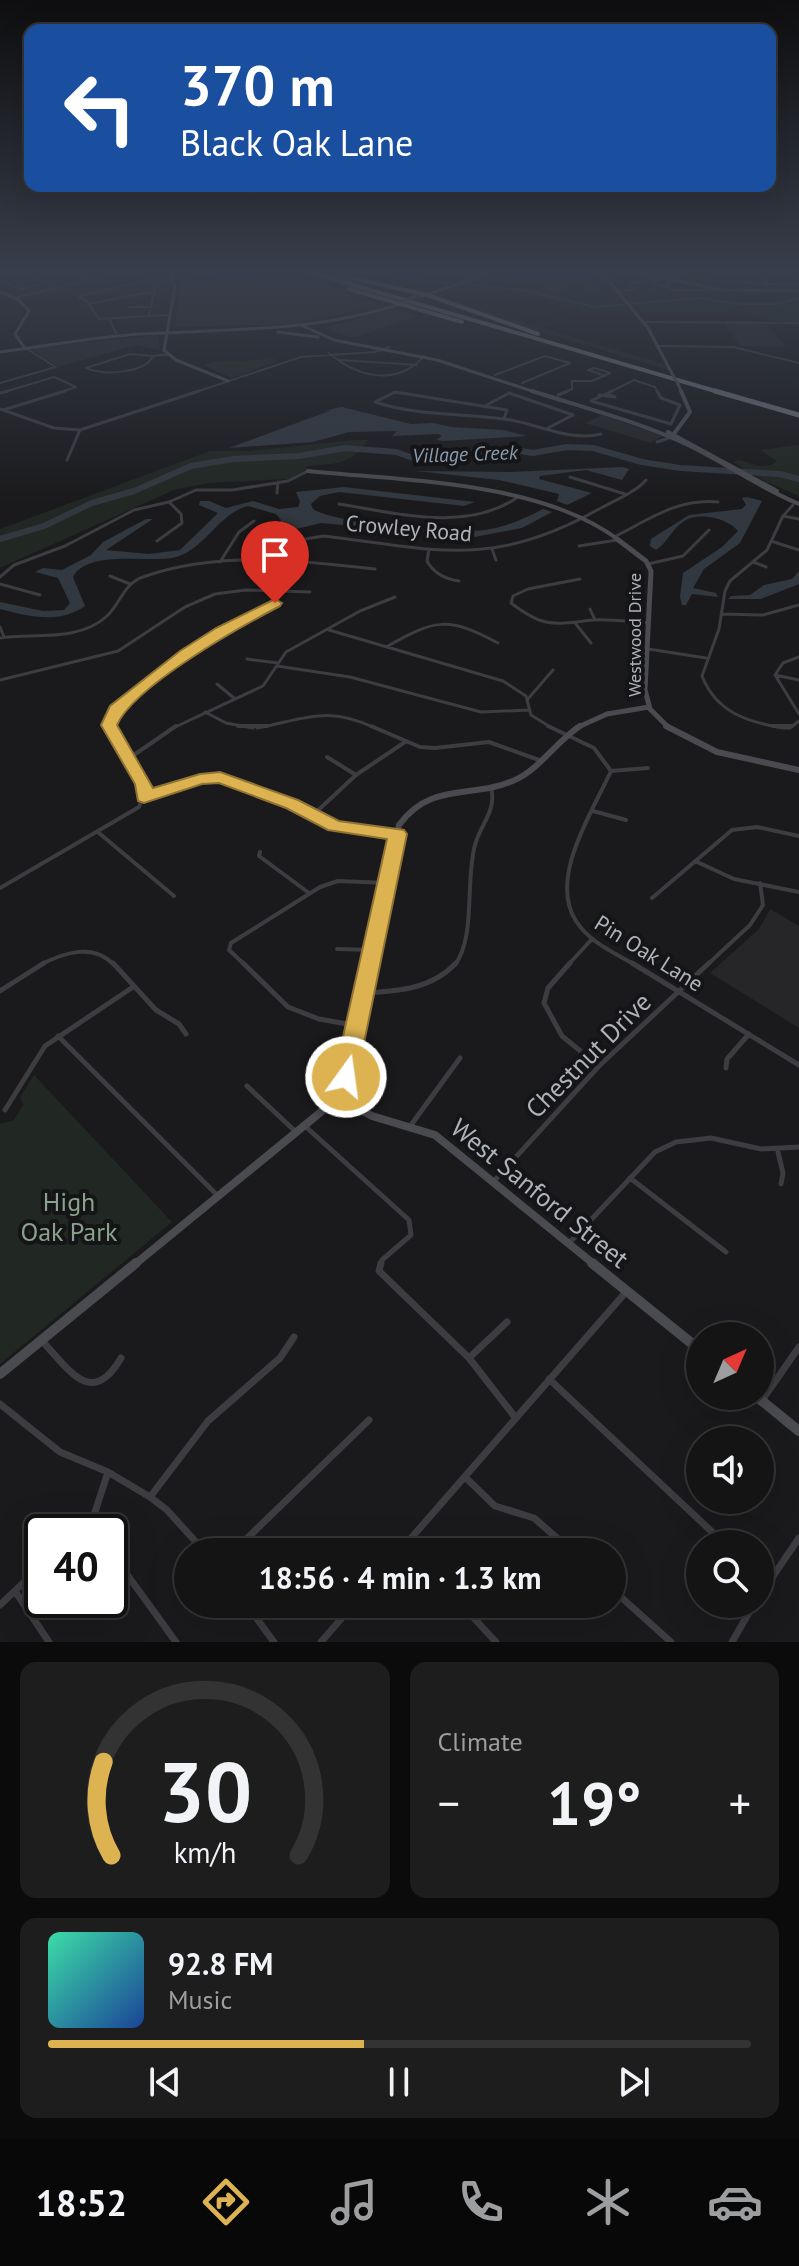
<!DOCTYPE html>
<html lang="en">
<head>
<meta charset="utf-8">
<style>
  body { margin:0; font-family:"PT Sans",sans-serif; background:#1d1d1e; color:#f1f3f6; height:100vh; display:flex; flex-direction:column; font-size:30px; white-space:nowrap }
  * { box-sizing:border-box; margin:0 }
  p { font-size:26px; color:#9d9ea0 }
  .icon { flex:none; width:44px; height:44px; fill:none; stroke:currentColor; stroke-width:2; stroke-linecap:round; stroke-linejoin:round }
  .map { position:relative; height:1642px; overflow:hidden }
  .side { display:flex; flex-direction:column; gap:20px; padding:20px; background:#0b0b0c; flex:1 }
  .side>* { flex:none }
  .guide { position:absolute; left:24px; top:24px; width:752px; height:168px; border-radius:16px; box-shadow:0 8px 32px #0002,0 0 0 2px #333334; background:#1a4fa0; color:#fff; overflow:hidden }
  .needle { width:52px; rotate:44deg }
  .buttons { position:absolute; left:686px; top:1322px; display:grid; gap:16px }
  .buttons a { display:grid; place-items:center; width:88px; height:88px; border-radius:50%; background:#141415; box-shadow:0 8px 32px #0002,0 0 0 2px #333334; font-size:40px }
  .speed { position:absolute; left:24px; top:1514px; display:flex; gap:16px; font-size:40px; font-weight:700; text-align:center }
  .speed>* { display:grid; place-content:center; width:104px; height:104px; border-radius:50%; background:#141415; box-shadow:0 8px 32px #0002,0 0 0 2px #333334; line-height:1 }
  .speed .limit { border:4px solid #111; border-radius:12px; background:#fff; color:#111 }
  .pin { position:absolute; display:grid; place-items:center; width:68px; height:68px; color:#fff; margin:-82px -34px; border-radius:50% 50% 50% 0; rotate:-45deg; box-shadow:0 0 8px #0007 }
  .pin .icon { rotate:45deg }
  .me { position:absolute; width:88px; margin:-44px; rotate:14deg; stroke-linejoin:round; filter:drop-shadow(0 0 6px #0008) }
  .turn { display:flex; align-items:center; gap:28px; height:168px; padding:0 24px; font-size:36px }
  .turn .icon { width:104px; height:104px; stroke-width:2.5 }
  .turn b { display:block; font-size:56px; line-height:68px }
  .big { font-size:60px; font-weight:700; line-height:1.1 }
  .side .widget { flex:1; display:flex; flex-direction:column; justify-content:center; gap:12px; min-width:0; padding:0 28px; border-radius:16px; background:#1d1d1e }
  .side .dial { align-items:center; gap:0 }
  .dial svg { height:208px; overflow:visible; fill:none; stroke:#333334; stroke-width:7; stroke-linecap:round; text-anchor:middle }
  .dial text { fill:#f1f3f6; stroke:none }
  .song { display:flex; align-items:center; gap:24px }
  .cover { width:96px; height:96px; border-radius:12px; background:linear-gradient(135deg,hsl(160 70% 55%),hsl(220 70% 35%)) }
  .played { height:8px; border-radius:4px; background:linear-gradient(90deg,#ddb352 45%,#333334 45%) }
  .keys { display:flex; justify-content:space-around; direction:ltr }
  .heat { display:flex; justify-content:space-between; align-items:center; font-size:44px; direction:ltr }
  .side .tiles { flex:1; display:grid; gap:20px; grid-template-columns:1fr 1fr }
  .widget:last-child { grid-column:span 2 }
  .trip { position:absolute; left:174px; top:1538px; width:452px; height:80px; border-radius:40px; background:#141415; box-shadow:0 8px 32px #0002,0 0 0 2px #333334; font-weight:700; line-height:80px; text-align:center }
  .tabs { display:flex; height:128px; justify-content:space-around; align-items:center; background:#080808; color:#9d9ea0 }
  .tabs .icon { width:56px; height:56px }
  .tabs .active { color:#ddb352 }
  .tabs b { font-size:36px; color:#f1f3f6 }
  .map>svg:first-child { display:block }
  .built { fill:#262629 }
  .green { fill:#212722 }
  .water { fill:#32383f }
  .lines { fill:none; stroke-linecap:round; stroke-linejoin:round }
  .stream { stroke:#32383f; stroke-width:2 }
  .river { stroke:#32383f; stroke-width:6 }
  .street-far4 { stroke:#3c3c41; stroke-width:2 }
  .street-far3 { stroke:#3c3c41; stroke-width:3 }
  .street-far2 { stroke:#3c3c41; stroke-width:4 }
  .street-far1 { stroke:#3c3c41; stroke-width:5 }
  .street { stroke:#3c3c41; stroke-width:7 }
  .secondary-far5 { stroke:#4a4b50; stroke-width:3 }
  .secondary-far4 { stroke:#4a4b50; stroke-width:4 }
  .secondary-far3 { stroke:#4a4b50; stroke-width:5 }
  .secondary-far2 { stroke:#4a4b50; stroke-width:6 }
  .secondary-far1 { stroke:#4a4b50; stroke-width:8 }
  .secondary { stroke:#4a4b50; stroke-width:10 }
  .highway-far1 { stroke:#686a71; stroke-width:4 }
  .highway { stroke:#686a71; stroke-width:5 }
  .secondary-bridge { stroke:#4a4b50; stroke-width:3 }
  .route { fill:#ddb352; stroke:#907435; stroke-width:2 }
  .labels { text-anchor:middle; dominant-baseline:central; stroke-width:8; stroke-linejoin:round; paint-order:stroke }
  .far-street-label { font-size:18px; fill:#aeb2ba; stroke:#151517 }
  .far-water-label { font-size:20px; font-style:italic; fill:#8a9db0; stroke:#151517 }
  .street-label { font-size:22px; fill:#aeb2ba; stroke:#151517 }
  .near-street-label { font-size:26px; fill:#aeb2ba; stroke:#151517 }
  .near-park-label { font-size:26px; fill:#88a28b; stroke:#151517 }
</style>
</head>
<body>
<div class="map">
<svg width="799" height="1642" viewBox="0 0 799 1642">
  <rect width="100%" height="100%" fill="#1a1a1c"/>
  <path class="built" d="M176,274L207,281L232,274H290L337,288L355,298L383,306L293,324L175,327L180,284Z
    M496,274H599L600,275L558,292L522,284L478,280Z
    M392,309L418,316L352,338L331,331L329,327Z
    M723,322H765L786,347L741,346Z
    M158,335L160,350L136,345L59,367L40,355L34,348Z
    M602,415L663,436L651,443L585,423Z
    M770,909L799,926V1028L710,973L759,929Z"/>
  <path class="green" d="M590,286L620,298L630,311L581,312L540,328L665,364L668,370L501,320L435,295L537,327L580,310L538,296L548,292L563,295Z
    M651,288L671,293L799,292V326L739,313H641L626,296Z
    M268,357L278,361L232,378L204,365C225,356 247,365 268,357Z
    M354,440H368C352,465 335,464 308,466L305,468L309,469L288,479L209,483L174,490L0,568V529L210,451H250Z
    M799,445V496L765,481L733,462L739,460L758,466L771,465L777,461L760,450Z
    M34,1075L172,1222L0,1364V1124L14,1120L23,1105L20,1097Z"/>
  <path class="water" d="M342,407L411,424L433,423L451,427L503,430L527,436L443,441L436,440L442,436L439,434L392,436L397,431L349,432L313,442L229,448L332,410L322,411Z
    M623,467L629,469L622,480L586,470L540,476L539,479L592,493L567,505L557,501L559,494L499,480L416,471L510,472Z
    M344,487L475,502L464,506L339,492L320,496L311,504L313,509C336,524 454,534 485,530C506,527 524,519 543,509L552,512L522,528L474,537L321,523L288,531L262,554L256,551C262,540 278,532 281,520L276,514L248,506C218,513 204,552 172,558C146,562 86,550 73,577L85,606C59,624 30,617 0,609V602L43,611L64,610L70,603L58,578L35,572L43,568L62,570L91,555L103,542L146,519H153L106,550L149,554L180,550L218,513L199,505L200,501H209L226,508L253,501L279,509L298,507L300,502L296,492Z
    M747,497L762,501L740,543L704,569L693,588L716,593L718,597L692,594L686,605H682L680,597L683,573L722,547L738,531C728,518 697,511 683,522C672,529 667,543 656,550L650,546L651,539L689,515L742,509L746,505L742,498Z
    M799,571V584L761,599H728L731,596L750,595L764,585L792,579Z"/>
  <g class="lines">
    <path class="stream" d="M366,274L456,284
      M462,284L522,290L595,307L700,298L738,304H776L799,298"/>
    <path class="river" d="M0,539L44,526L92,503L134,491L191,466L233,459L299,456L345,448L396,452L413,458L509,449L533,453L567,447L593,448L642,462L680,468L780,474L799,479"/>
    <path class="street-far4" d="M24,274L46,283
      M74,274L90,280
      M679,274L723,282L799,285
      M760,274L771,292
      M791,274L798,285
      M641,276L658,280L652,283
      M148,279L156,285L149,315
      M0,281L22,289L46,283
      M670,286L667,282L682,276
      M618,292L634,289L630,284L645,281L675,290L741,291
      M80,296L171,275
      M79,297L86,300L99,319L169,315
      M15,298L113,274
      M88,304L155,291
      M129,307H151
      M109,318L116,333
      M644,322L799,323
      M660,346L733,347L799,363
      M24,347L54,366
      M329,353C357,377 397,387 424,356
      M130,354L153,356C145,373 104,376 86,368Z
      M153,356L168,355
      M153,356L167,354
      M340,360L417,365
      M495,375L545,356L570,363L522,383
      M605,376L588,370L594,368L608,372
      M0,383L56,367
      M1,393L54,377L76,387L58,393
      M193,393L301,357L375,352L389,347
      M394,393H399
      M564,393L572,389V381H592L610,373
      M608,393L634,380L655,387L658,393"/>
    <path class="street-far3" d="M612,391L591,401L671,424L680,405L661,398L657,391
      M0,393L8,391
      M558,395L568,391
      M599,395L615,397L607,394
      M375,402C417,416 460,413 504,419C537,423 568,442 601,434
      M375,402L395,392L507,410L504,419
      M485,406L509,393L573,415
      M0,409L54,428L80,430L199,391
      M3,410L65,391
      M548,428L573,415
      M657,442L669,438
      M67,460L80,430
      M570,477L625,494
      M277,493L278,482
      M339,504C397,513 466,533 518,497
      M793,505L783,516L767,550L730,581L725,591L719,629L702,676C716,712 747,722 783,728H790L799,721
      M783,516L799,519
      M614,537C648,520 678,498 718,502
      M157,541L182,523L181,514L169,502
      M771,541L799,550
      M579,546L617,540
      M429,549L427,561C434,574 445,579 459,581
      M492,549L496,560
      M220,562L239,532L254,521
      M753,562L766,567
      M648,564L683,556L709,530
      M110,576L130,584
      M0,577L14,565L65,546L134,510L169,502L196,490H232L288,481L308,471
      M580,579L528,589L513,596L511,603C545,629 554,624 593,620C611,619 631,622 649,623
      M0,584L40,595
      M590,609L595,620
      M721,614L763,615L799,605
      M575,623L591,643
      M0,627L4,637
      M329,630L503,681L526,696L531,715L552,728
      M0,638C34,633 79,642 107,616C121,603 123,584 143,577C217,551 299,560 375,569
      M386,647C435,619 448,616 498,643
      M648,649L706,658
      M799,657L783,663L775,675L799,714
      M247,659L278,663
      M277,666L350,677L481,712L530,710
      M775,675L799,680
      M0,680L118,651L185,607L215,594L246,590L310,592
      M217,684L235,699
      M527,700L553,670
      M205,712L226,723L253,728
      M110,728L113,713L186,654L221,631L275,603L283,591L290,561L305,539L324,536C437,550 493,569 599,509C614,501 636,492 646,480
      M173,728L263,686L286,652L360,611L395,597
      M257,728C305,719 327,705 375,728"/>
    <path class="street-far2" d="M238,726H267
      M371,726L420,747L435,748L489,742L539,760
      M548,726L594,748L611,771C593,811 548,878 576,921C589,942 615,953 635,965
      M773,726H792
      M327,757L356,775
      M128,759L176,726
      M611,771L648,768
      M146,797L200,779L220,777L292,804L335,826L397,834
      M593,811L626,820
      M314,814L356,775L405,742
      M99,833L174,896
      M260,852L259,856L309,893
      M695,861L734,879L799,892
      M0,888L139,807L146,789L110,726
      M652,898L732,830L757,827L799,836
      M337,949L374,950
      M40,965C65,952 94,943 114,965
      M245,965L229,950L231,943L320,887L338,881L388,883
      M455,965C476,936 465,881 475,845C481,823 497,811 491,787
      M568,965L592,939
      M707,965L750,925L763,905L760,883"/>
    <path class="street-far1" d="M113,963L156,1010L179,1024L186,1034
      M243,963L288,1007L319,1019L359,1026
      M570,963L548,988L544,1003L562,1036L599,1066
      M632,963L799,1065
      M0,991L44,963
      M365,993C399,991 432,989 456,963
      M58,1036L218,1196
      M726,1068L727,1059L749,1034
      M247,1086L296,1132
      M5,1110L45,1046L133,987
      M411,1125L460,1058
      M306,1127L409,1220L411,1235L382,1260L381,1265
      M778,1152L783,1173L781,1184
      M630,1178L726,1252
      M494,1181L599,1066L709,963
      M570,1242L655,1152L676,1142L711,1138L761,1149L799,1147"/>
    <path class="street" d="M381,1263L379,1271L469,1358L515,1417
      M43,1342C70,1371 92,1408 121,1358
      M469,1358L507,1322
      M549,1379L725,1544
      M763,1399L799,1347
      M0,1404L60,1452L108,1472L150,1497L167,1510L205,1552
      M466,1478L495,1506L534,1518L573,1552
      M150,1497L208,1421L280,1358L294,1337
      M78,1532L93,1518
      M97,1532L93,1518L108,1472
      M406,1543L414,1552
      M110,1551L176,1642
      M233,1552L369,1420
      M399,1552L626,1292
      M760,1575L768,1582
      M612,1589L671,1642
      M15,1591L49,1642
      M760,1595L799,1538
      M246,1604L274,1642
      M461,1604L496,1642
      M0,1605L42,1565
      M321,1642L354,1604
      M732,1642L754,1604"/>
    <path class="secondary-far5" d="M170,274L175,286L164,350L176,360L228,381
      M460,274L476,278
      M603,274L648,328L669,368
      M642,274L723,290L799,291
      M0,292L19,300L29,311L15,334L24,347
      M420,297L488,274
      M301,325L334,340L437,360L538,393
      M278,332L318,337
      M0,352C47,346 94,337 141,334C230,329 317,332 403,303
      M678,384L682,393"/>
    <path class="secondary-far4" d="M532,391C585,408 640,422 690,446C727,464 760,488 799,504
      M668,432L777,491
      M673,435L690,412L681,391
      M308,471C404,481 542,481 620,541"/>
    <path class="secondary-far3" d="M617,539L646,561L651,571L645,690L650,709L669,728
      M576,728L607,714L649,707"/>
    <path class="secondary-far2" d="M666,726L717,752L799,770
      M371,965L399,825C432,780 474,800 517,779C541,767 557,741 580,726"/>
    <path class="secondary-far1" d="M338,1098L372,1116L435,1135L595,1265
      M134,1265L338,1098L359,1026L371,963"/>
    <path class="secondary" d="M592,1263L700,1350
      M0,1374L136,1263
      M756,1396L799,1431"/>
    <path class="highway-far1" d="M316,274L722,393
      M335,274L427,295L538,334
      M349,289L462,322"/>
    <path class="highway" d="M715,391L799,415"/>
    <path class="secondary-bridge" d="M400,302L417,296
      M669,368L678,384"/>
  </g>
  <linearGradient id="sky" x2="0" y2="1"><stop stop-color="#0e0e0f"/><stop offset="0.54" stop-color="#383e4b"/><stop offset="1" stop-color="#383e4b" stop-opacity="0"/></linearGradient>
  <rect width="799" height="504" fill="url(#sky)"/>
  <path class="route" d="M275,599L282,603L280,606C240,627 134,686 117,725L153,788L200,774L220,772L298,800L339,821L404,830L407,834L357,1077L354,1084L346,1087L338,1084L334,1077L387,839L328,830L286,808L219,783L202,784L144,803L138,801L135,784L101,725L110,706L180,651L216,628Z"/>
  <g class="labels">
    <g class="far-street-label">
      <text transform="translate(634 635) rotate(-90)">Westwood Drive</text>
    </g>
    <g class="far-water-label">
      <text transform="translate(465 454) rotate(-2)">Village Creek</text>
    </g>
    <g class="street-label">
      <text transform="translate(409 528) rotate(5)">Crowley Road</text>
      <text transform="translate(649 953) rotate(32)">Pin Oak Lane</text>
    </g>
    <g class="near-street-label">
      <text transform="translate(588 1055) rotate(-45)">Chestnut Drive</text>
      <text transform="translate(540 1193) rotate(39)">West Sanford Street</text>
    </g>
    <g class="near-park-label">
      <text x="69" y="1201">High<tspan x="69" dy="30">Oak Park</tspan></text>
    </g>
  </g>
</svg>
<div class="buttons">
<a><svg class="needle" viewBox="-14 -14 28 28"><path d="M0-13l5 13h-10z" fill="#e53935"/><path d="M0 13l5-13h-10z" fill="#9d9ea0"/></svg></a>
<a><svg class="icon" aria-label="sound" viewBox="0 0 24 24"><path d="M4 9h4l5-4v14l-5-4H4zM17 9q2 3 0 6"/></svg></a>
<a><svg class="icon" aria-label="search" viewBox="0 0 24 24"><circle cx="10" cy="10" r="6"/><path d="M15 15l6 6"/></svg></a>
</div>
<div class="speed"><div class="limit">40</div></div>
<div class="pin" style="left:275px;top:603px;background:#d93025"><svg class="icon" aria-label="arrive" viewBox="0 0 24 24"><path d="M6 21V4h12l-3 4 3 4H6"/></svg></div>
<svg class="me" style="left:346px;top:1077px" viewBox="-20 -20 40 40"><circle r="17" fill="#ddb352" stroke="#fff" stroke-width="3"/><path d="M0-11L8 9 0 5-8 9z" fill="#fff"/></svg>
<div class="trip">18:56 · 4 min · 1.3 km</div>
<div class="guide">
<div class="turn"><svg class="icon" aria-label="left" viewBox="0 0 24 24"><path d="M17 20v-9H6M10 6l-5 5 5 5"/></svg><div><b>370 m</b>Black Oak Lane</div></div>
</div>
</div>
<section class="side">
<div class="tiles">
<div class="widget dial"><svg viewBox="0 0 100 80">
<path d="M14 69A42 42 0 1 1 86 69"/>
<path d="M14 69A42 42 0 0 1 11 33" stroke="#ddb352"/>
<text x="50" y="56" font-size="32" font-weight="700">30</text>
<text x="50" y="72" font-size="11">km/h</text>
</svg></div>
<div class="widget"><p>Climate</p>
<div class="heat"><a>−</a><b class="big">19°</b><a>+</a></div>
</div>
<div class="widget">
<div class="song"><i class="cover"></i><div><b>92.8 FM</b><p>Music</p></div></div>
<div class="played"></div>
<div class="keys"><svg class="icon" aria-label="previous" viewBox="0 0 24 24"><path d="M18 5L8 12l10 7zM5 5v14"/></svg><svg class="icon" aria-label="pause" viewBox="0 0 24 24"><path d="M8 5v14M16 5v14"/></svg><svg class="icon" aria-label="next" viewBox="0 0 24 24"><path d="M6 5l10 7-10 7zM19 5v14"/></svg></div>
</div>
</div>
</section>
<nav class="tabs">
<b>18:52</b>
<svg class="icon active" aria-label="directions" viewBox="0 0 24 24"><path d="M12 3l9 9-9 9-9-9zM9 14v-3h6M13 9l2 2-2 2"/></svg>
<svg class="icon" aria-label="music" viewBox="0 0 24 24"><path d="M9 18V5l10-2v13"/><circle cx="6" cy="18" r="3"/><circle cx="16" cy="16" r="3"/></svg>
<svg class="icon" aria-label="phone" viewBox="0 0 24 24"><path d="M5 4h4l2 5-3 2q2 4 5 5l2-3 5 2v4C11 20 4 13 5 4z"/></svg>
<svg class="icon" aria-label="climate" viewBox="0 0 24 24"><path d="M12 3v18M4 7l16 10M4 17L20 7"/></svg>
<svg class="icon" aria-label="car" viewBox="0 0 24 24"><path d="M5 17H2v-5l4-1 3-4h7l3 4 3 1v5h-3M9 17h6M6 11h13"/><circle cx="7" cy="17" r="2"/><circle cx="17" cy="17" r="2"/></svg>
</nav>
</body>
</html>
